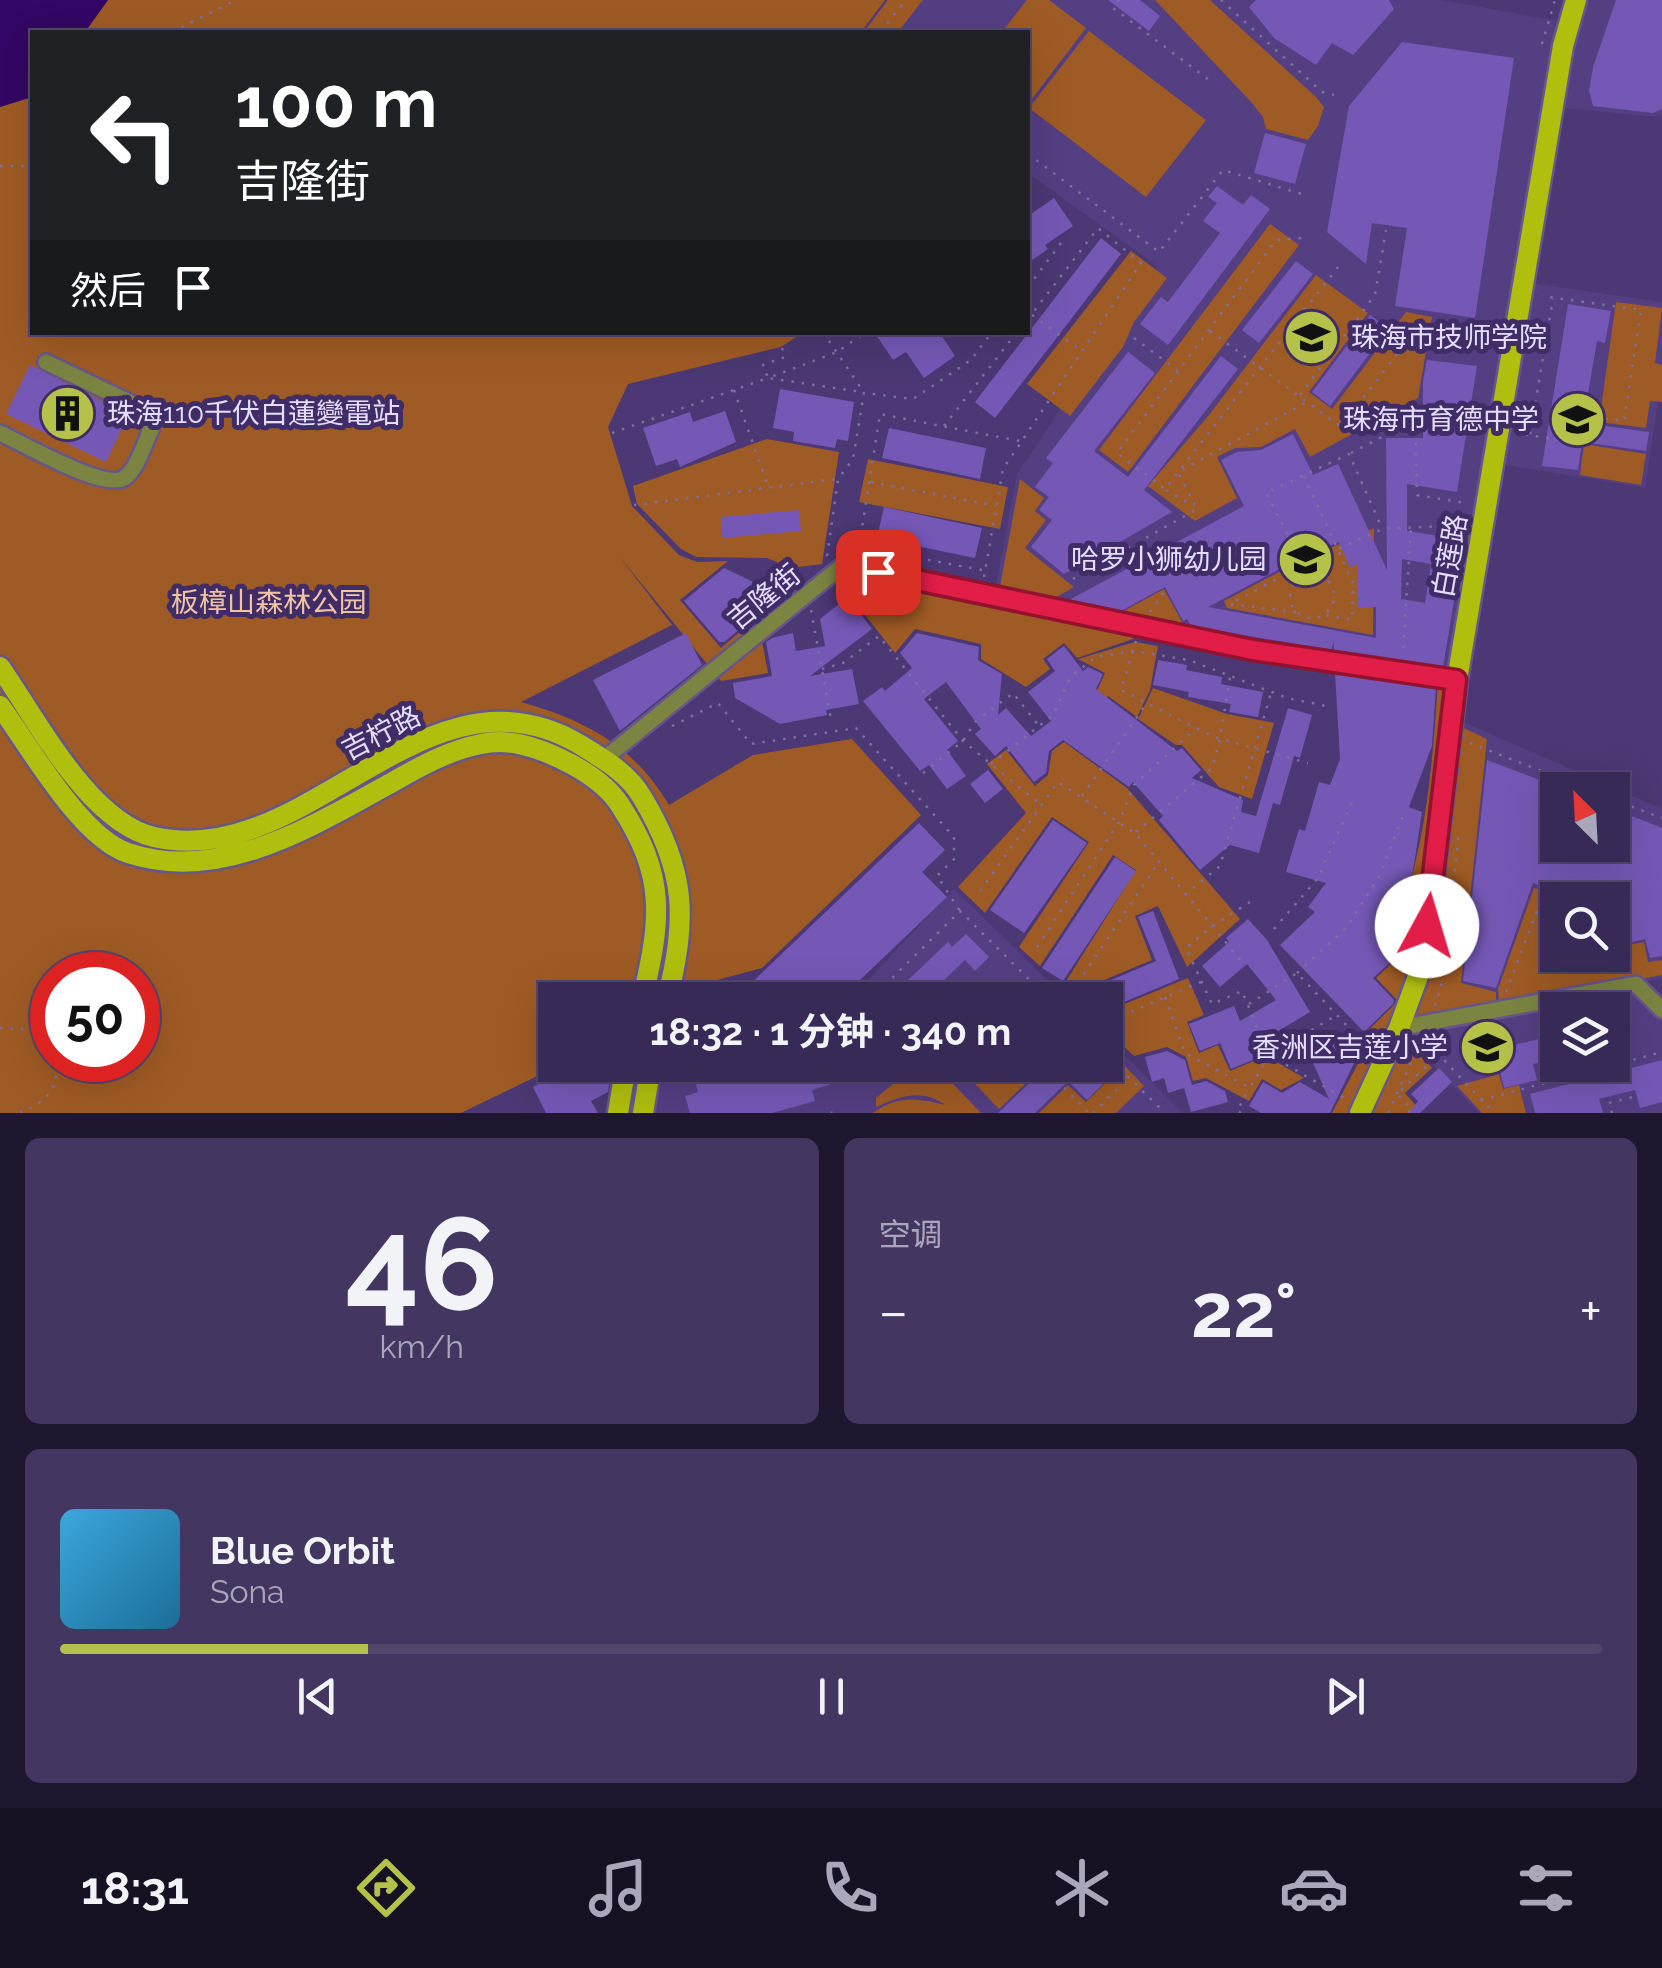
<!DOCTYPE html>
<html lang="zh">
<head>
<meta charset="utf-8">
<style>
  body { margin:0; font-family:Raleway,"Noto Sans SC",sans-serif; background:#433661; color:#f1f3f6; height:100vh; display:flex; flex-direction:column; font-size:38px; white-space:nowrap }
  * { box-sizing:border-box; margin:0 }
  p { font-size:32px; color:#aba7ba }
  .icon { flex:none; width:55px; height:55px; fill:none; stroke:currentColor; stroke-width:2; stroke-linecap:round; stroke-linejoin:round }
  .map { position:relative; height:1113px; overflow:hidden }
  .drawer { display:flex; flex-direction:column; gap:25px; padding:25px; background:#1f1730; flex:1 }
  .drawer>* { flex:none }
  .guide { position:absolute; left:30px; top:30px; width:1000px; height:305px; border-radius:0px; box-shadow:0 10px 40px #0002,0 0 0 2px #52466d; background:#202124; color:#fff; overflow:hidden }
  .needle { width:65px; rotate:336deg }
  .tools { position:absolute; left:1540px; top:772px; display:grid; gap:20px }
  .tools a { display:grid; place-items:center; width:90px; height:90px; border-radius:0px; background:#382a57; box-shadow:0 10px 40px #0002,0 0 0 2px #52466d; font-size:50px }
  .speed { position:absolute; left:30px; top:952px; display:flex; gap:20px; font-size:50px; font-weight:700; text-align:center }
  .speed>* { display:grid; place-content:center; width:130px; height:130px; border-radius:50%; background:#382a57; box-shadow:0 10px 40px #0002,0 0 0 2px #52466d; line-height:1 }
  .speed .limit { border:15px solid #d22; background:#fff; color:#111 }
  .pin { position:absolute; display:grid; place-items:center; width:85px; height:85px; color:#fff; margin:-42px; border-radius:20px; box-shadow:0 5px 15px #0006 }
  .me { position:absolute; width:110px; margin:-55px; rotate:6deg; stroke-linejoin:round; filter:drop-shadow(0 0 8px #0008) }
  .turn { display:flex; align-items:center; gap:35px; height:210px; padding:0 40px; font-size:45px }
  .turn .icon { width:130px; height:130px; stroke-width:2.5 }
  .turn b { display:block; font-size:70px; line-height:85px }
  .then { display:flex; align-items:center; height:95px; padding:0 40px; background:#0003; gap:20px; font-size:38px }
  .big { font-size:75px; font-weight:700; line-height:1.1 }
  .drawer .tile { flex:1; display:flex; flex-direction:column; justify-content:center; gap:15px; min-width:0; padding:0 35px; border-radius:15px; background:#433661 }
  .drawer .dial { align-items:center; gap:0 }
  .dial b { font-size:130px; line-height:1 }
  .song { display:flex; align-items:center; gap:30px }
  .cover { width:120px; height:120px; border-radius:15px; background:linear-gradient(135deg,hsl(200 70% 55%),hsl(200 70% 35%)) }
  .played { height:10px; border-radius:5px; background:linear-gradient(90deg,#b4c24a 20%,#52466d 20%) }
  .keys { display:flex; justify-content:space-around; direction:ltr }
  .heat { display:flex; justify-content:space-between; align-items:center; font-size:55px; direction:ltr }
  .drawer .tiles { flex:1; display:grid; gap:25px; grid-template-columns:1fr 1fr }
  .tile:last-child { grid-column:span 2 }
  .trip { position:absolute; left:538px; top:982px; width:585px; height:100px; border-radius:0px; background:#382a57; box-shadow:0 10px 40px #0002,0 0 0 2px #52466d; font-weight:700; line-height:100px; text-align:center }
  .tabs { display:flex; height:160px; justify-content:space-around; align-items:center; background:#161123; color:#aba7ba }
  .tabs .icon { width:70px; height:70px }
  .tabs .active { color:#b4c24a }
  .tabs b { font-size:45px; color:#f1f3f6 }
  .map>svg:first-child { display:block }
  .built { fill:#543f83; fill-rule:evenodd }
  .green { fill:#9f5b25; fill-rule:evenodd }
  .water { fill:#320765 }
  .building { fill:#7558b6; fill-rule:evenodd }
  .lines { fill:none; stroke-linecap:round; stroke-linejoin:round }
  .minor-casing { stroke:#67568c; stroke-width:20 }
  .major-casing { stroke:#67568c; stroke-width:25 }
  .path { stroke:#7e70a1; stroke-width:2.5; stroke-dasharray:2.5 8; stroke-linecap:butt }
  .minor { stroke:#7b8441; stroke-width:15 }
  .major { stroke:#b0bf0e; stroke-width:20 }
  .route-casing { stroke:#92132f; stroke-width:25 }
  .route { stroke:#e11d48; stroke-width:18 }
  .labels { text-anchor:middle; dominant-baseline:central; stroke-width:10; stroke-linejoin:round; paint-order:stroke }
  .poi-label { font-size:28px; fill:#e4defb; stroke:#402d68; text-anchor:end }
  .street-label { font-size:28px; fill:#e4defb; stroke:#402d68 }
  .park-label { font-size:28px; fill:#f2c3a3; stroke:#402d68 }
</style>
</head>
<body>
<div class="map">
<svg width="1662" height="1113" viewBox="0 0 1662 1113">
  <rect width="100%" height="100%" fill="#4b3874"/>
  <path class="built" d="M886,0H1443L1569,23L1577,0H1662V114L1656,117L1553,107L1524,282L1662,302V374L1645,488L1493,463L1456,680L994,596L1017,474L1157,266L1028,173V32H861Z
    M1452,717L1662,809V978L1636,983L1662,1010V1113H1479L1399,1029ZM1558,790H1612V845H1558ZM1558,900H1612V955H1558ZM1558,1010H1612V1065H1558Z
    M954,889L1068,1000H849Z
    M1105,1036L1183,1113H644L649,1079L660,1085L743,1065H1105Z"/>
  <path class="green" d="M108,0H885L861,32H85Z
    M888,0H923L898,32H864Z
    M1027,0H1049L1086,28L1028,104V32H1002Z
    M1155,0H1210L1316,97L1324,107L1318,126L1308,140L1266,129L1263,117L1252,103Z
    M1089,31L1206,120L1146,197L1029,108Z
    M32,97V332L802,333L781,347L628,384L608,427L632,506L679,555L697,562L728,561L680,600L721,648L750,623L761,636L768,673L721,681L619,556L672,625L521,702C585,720 634,746 669,805L753,755L852,739L921,815L762,968L669,993L667,1000H555V1065H560L461,1113H0V107ZM52,975H138V1060H52Z
    M1270,224L1299,245L1128,472L1099,450Z
    M1131,251L1167,278L1134,322L1123,347L1070,416L1027,384Z
    M1316,275L1368,313L1309,392L1332,409L1406,312L1432,317L1418,398L1310,457L1295,429L1261,447L1235,448L1217,457L1237,498L1195,521L1148,486L1209,415Z
    M1616,302L1662,308L1655,363L1662,365V402L1650,401L1646,428L1599,422Z
    M767,439L839,452L822,564L791,568L767,558L696,557L681,549L637,504L633,486Z
    M1584,444L1646,454L1641,485L1580,475Z
    M868,459L1008,487L1000,529L859,502Z
    M1020,479L1044,498L1035,511L1046,520L1025,548L1074,587L1046,603L999,592Z
    M1374,528L1373,635L1227,608L1224,601L1283,570Z
    M845,569L1136,628L1133,639L1077,658L1064,643L1043,659L1050,669L1026,687L981,659V644L915,629L895,653L835,577Z
    M1164,589L1188,633L1111,618Z
    M1135,642L1158,646L1150,690L1137,717L1108,696L1092,719L1086,715L1105,673L1078,659Z
    M1438,680L1454,683L1421,960L1357,1113H1332L1362,1056L1349,1049L1398,1001L1376,978L1397,958L1413,922L1400,914C1427,840 1433,758 1438,680Z
    M1153,688L1227,714L1274,723L1252,799L1219,787L1182,745H1176L1138,719Z
    M1457,725L1487,739L1461,983L1496,992V1006L1406,1024Z
    M1064,742L1127,788L1240,919L1187,967L1158,906L1135,916L1152,960L1090,986L1095,1000H1077L1063,986L1136,870L1113,855L1040,966L1019,947L1089,842L1052,817L985,913L958,887L1026,813L987,764L1006,750L1035,786L1048,775L1052,751Z
    M1534,888L1568,900H1558V955H1612L1613,929L1617,947L1644,942L1648,962L1662,960V975L1499,1005L1498,989Z
    M1188,978L1204,1015L1187,1022L1199,1053L1218,1045L1230,1071L1266,1056L1304,1078L1281,1090L1262,1079L1249,1101L1206,1078L1193,1081L1186,1057L1167,1047L1134,1056L1105,1029V1012Z
    M1402,1035L1432,1068L1405,1093L1419,1109L1415,1113H1365Z
    M916,1065H935L981,1113H873C898,1095 917,1098 945,1105C923,1088 900,1096 876,1107V1098Z
    M963,1065H1045L999,1109L960,1068Z
    M1124,1065L1144,1086L1116,1113H1039L1068,1085L1086,1102Z
    M1499,1074L1503,1089L1519,1085L1526,1113H1482L1457,1086Z"/>
  <path class="water" d="M0,0H108L85,32H32V97L0,107Z"/>
  <path class="building" d="M1108,0H1140L1160,16L1149,31Z
    M1256,0H1389L1394,9L1353,55L1332,43L1316,65L1274,38L1249,7Z
    M1616,0H1662V109L1653,113L1593,106L1589,91L1593,67Z
    M1402,42L1514,58L1475,318L1395,306L1407,228L1372,223L1366,264L1327,232L1349,106Z
    M1265,133L1306,144L1295,184L1254,173Z
    M1217,186L1243,205L1251,195L1270,209L1168,345L1140,324L1161,297L1168,302L1220,233L1203,221L1217,203L1208,197Z
    M1054,198L1073,226L1045,245L1048,249L1028,263V216Z
    M1101,238L1121,254L995,418L975,402Z
    M1296,261L1313,274L1259,343L1242,330Z
    M1568,304L1611,311L1605,343L1597,341L1583,423L1649,432L1646,451L1582,442L1578,470L1542,466Z
    M1370,315L1386,327V332L1330,406L1312,392Z
    M874,332H939L955,356L924,378L906,352L893,360Z
    M1128,352L1155,373L1094,451L1128,477L1221,356L1238,369L1144,490L1172,512L1064,574L1031,547L1052,520L1039,510L1049,497L1035,487L1053,463L1046,458Z
    M1427,360L1477,366L1457,492L1407,484V531L1464,540L1443,667L1334,651V642L1331,650L1191,626L1187,619L1183,621L1165,587L1121,611L1069,600L1244,506L1221,460L1237,452L1261,450L1293,434L1313,475L1338,464L1387,570L1386,438H1423V381ZM1339,542L1350,568L1358,564L1357,607H1376V638L1208,607L1302,557ZM1402,559L1431,564L1425,603L1401,599Z
    M30,365L125,413L128,416L106,462L6,414Z
    M780,389L854,402L848,441L837,439L835,448L793,441L794,432L773,428Z
    M725,411L736,442L680,467L677,459L656,466L643,428L690,412L693,422Z
    M889,428L986,448L980,479L882,458Z
    M884,507L982,528L975,558L877,538Z
    M799,510L801,531L722,538L721,517Z
    M724,568L766,588V608L724,642H719L684,601Z
    M848,597L872,629L810,676L852,669L859,704L826,710L827,715L780,724L735,698L733,683L772,676L766,642L772,638L793,633L796,651L825,646L820,619Z
    M686,633L702,665L620,731L593,680Z
    M917,633L979,647L978,660L1002,674L998,715L1006,708L1031,736L1051,721L1028,692L1055,671L1047,659L1064,646L1083,671L1088,667L1103,674L1096,689L1177,751L1182,748L1201,770L1192,778L1243,800L1241,812L1256,816L1288,708L1312,715L1300,758L1294,756L1280,805L1273,803L1259,853L1230,845L1200,870L1159,820L1163,816L1133,782L1129,787L1063,740L1049,751L1046,773L1034,782L1006,746L995,756L975,734L981,729L946,682L924,699L958,741L947,750L966,776L947,789L929,765L920,771L863,701L882,687L885,691L912,668L900,653Z
    M1158,660L1187,665L1186,670L1222,677L1221,684L1263,692L1258,717L1229,712L1231,704L1188,697L1189,692L1153,685Z
    M1335,673L1436,688L1432,746L1409,807L1422,812L1413,871L1397,915L1411,923L1394,959L1373,978L1394,1000L1393,1004L1364,1032L1280,945L1315,912L1308,907L1326,883L1286,872L1299,829L1305,831L1319,782L1330,785L1340,759Z
    M1487,760L1558,787V845H1612V808L1662,828V956L1650,958L1645,939L1619,945L1612,920V900H1577L1533,883L1496,988L1463,981Z
    M988,770L1003,789L985,803L970,784Z
    M1053,820L1087,843L1024,933L990,910Z
    M919,823L945,850L922,872L947,897L839,1000H715V996L747,987Z
    M1115,857L1136,871L1063,981L1042,968Z
    M1153,911L1179,979L1105,1010V1000H1097L1092,988L1156,961L1138,917Z
    M1248,919L1267,940L1310,1012L1255,1045L1260,1057L1231,1069L1220,1043L1200,1051L1189,1024L1234,1006L1240,1021L1276,1000L1247,964L1220,987L1202,966L1229,942L1226,938Z
    M966,934L989,957L975,971L965,960L923,1000H887L948,942L952,947Z
    M1547,1037L1553,1060L1533,1064L1537,1080L1504,1088L1500,1071L1481,1076L1476,1054Z
    M1324,1039L1358,1055L1330,1113H1261L1249,1106L1263,1082L1282,1093L1300,1082L1329,1099L1306,1047Z
    M1167,1051L1185,1060L1192,1085L1206,1081L1225,1091L1228,1102L1191,1112L1184,1088L1168,1093L1164,1078L1152,1082L1145,1057Z
    M1662,1060V1102L1640,1108L1635,1090L1599,1099L1603,1113H1535L1530,1094Z
    M576,1065H602L610,1079L608,1092L591,1101L598,1113H546L533,1087Z
    M691,1065H755L756,1075L793,1065H854L835,1083L812,1090L815,1101L772,1113H690L685,1096L698,1092Z
    M1048,1065H1106L1114,1073L1087,1100L1068,1081L1035,1113H998Z
    M1439,1068L1452,1082L1420,1113H1409L1418,1101L1411,1094Z"/>
  <g class="lines">
    <defs>
      <path id="minor" d="M0,433C22,443 104,491 124,478C137,470 144,444 151,430L133,404L46,362
        M604,759L843,565L1253,650L1457,680
        M1399,1028L1636,984L1662,1010"/>
      <path id="major" d="M0,667C37,720 89,822 154,837C308,872 424,653 579,744C602,758 628,773 642,797C687,872 687,918 667,1000
        M0,706C30,747 81,838 128,853C221,884 312,826 391,783C419,767 449,750 481,744C509,738 536,747 561,759C582,769 607,785 620,805C667,877 661,920 642,1000
        M618,1113L626,1065
        M643,1113L651,1065
        M1360,1113L1399,1028L1424,960L1457,680L1563,46L1576,0"/>
    </defs>
    <use href="#minor" class="minor-casing"/>
    <use href="#major" class="major-casing"/>
    <path class="path" d="M1119,0L1113,8L1209,80
      M1221,0L1322,92L1334,95
      M172,32L236,0
      M881,32L905,0
      M1542,44L1555,0
      M1028,154L1159,252L1223,170L1305,195
      M0,166H32
      M1028,198L1032,203L1028,207
      M1301,238L1276,240L1117,453L1165,489L1338,267
      M1028,287L1061,243
      M1032,315L1082,351
      M1210,331L1341,427L1417,328
      M823,332L863,391
      M1134,338L1177,370
      M782,348L785,357L763,365L768,378L837,352L866,332
      M734,390L768,486
      M1300,395L1375,295L1386,230
      M944,426L1017,332
      M612,433L768,378L862,392
      M1515,433L1583,444L1587,416L1624,421L1641,310L1542,296
      M1530,434L1553,299
      M1351,453L1415,420L1417,495L1465,503
      M1304,476L1353,583L1352,620L1324,615
      M871,482L996,506
      M1166,490L1194,506
      M634,505L836,479
      M827,556L838,479L853,459L864,393L913,399L971,360L992,332
      M1302,562L1266,493L1349,454L1382,528
      M982,570L859,547L880,414L1020,441
      M1290 596a22 22 0 1 1 44 0a22 22 0 1 1-44 0Z
      M984,577L1003,469L1141,263L1098,228L1028,319
      M1073,579L1197,509L1178,472L1307,402
      M811,610L831,719
      M1150,612L1163,593
      M1296,612L1230,604L1303,565L1382,529L1464,525
      M1136,641L1121,690L1214,737L1308,763
      M1403,648L1411,529
      M822,669L843,663L879,636L963,741L1041,805
      M672,726L718,703L751,744L856,728L954,837V859L937,876L960,911
      M1470,743L1590,790
      M991,764L1053,715L1071,676L1096,657L1133,651L1189,660L1287,698L1326,706
      M923,773L963,741L975,722L1013,693L1039,726
      M1082,796L1146,704
      M1612,799L1662,818
      M1136,832L1212,768L1220,739L1230,677
      M980,891L1058,782L1135,833L1243,963
      M1185,895L1220,866L1271,693
      M1250,902L1211,927L1186,948L1212,1004L1242,991L1269,1055L1348,1100
      M1274,929L1318,878L1354,798
      M1037,947L1119,822L1134,785L1196,728
      M1611,955L1615,973
      M1297,973L1346,928L1379,877L1405,811
      M1078,983L1158,863
      M1506,992L1541,900L1558,905
      M1165,997L1185,1053L1250,1088L1269,1055L1337,1015
      M870,1000L960,911L1050,1000
      M1249,1004L1297,973L1369,1049
      M1435,1006L1443,980L1459,831
      M1551,1018L1558,1047
      M1112,1020L1201,982
      M0,1028L33,1029L52,1056
      M1430,1045L1494,1113
      M1105,1054L1165,1113
      M1042,1065L1089,1113
      M1562,1065L1564,1076
      M983,1080L999,1065
      M1401,1090L1432,1061L1417,1047
      M1399,1096L1412,1109L1408,1113
      M1481,1100L1662,1052
      M831,1112L832,1113
      M20,1113C45,1103 61,1088 55,1060
      M1093,1113L1128,1079
      M1241,1113L1237,1111L1249,1089
      M1388,1113L1421,1041
      M1612,1113L1609,1103L1633,1097"/>
    <use href="#minor" class="minor"/>
    <use href="#major" class="major"/>
  </g>
  <g class="lines">
    <defs>
      <path id="route" d="M878,572L1253,650L1456,680L1427,926"/>
    </defs>
    <use href="#route" class="route-casing"/>
    <use href="#route" class="route"/>
  </g>
  <defs>
    <symbol id="university-disc" viewBox="-11 -11 22 22"><circle r="9.5" fill="#b4c24a" stroke="#402d68"/><path d="M0-5L7-2L0 1L-7-2ZM-4 1L0 2.5L4 1V4Q0 6-4 4Z" fill="#111"/></symbol>
    <symbol id="building-disc" viewBox="-11 -11 22 22"><circle r="9.5" fill="#b4c24a" stroke="#402d68"/><path d="M-4-6H4V6H1V3H-1V6H-4ZM-2.5-4.3h1.7v1.8h-1.7ZM.8-4.3h1.7v1.8H.8ZM-2.5-1h1.7V.8h-1.7ZM.8-1h1.7V.8H.8Z" fill="#111"/></symbol>
    <symbol id="school-disc" viewBox="-11 -11 22 22"><circle r="9.5" fill="#b4c24a" stroke="#402d68"/><path d="M0-5L7-2L0 1L-7-2ZM-4 1L0 2.5L4 1V4Q0 6-4 4Z" fill="#111"/></symbol>
  </defs>
  <g fill-rule="evenodd">
    <use href="#university-disc" x="1280" y="306" width="63" height="63"/>
    <use href="#building-disc" x="36" y="382" width="63" height="63"/>
    <use href="#school-disc" x="1546" y="388" width="63" height="63"/>
    <use href="#school-disc" x="1274" y="528" width="63" height="63"/>
    <use href="#school-disc" x="1456" y="1016" width="63" height="63"/>
  </g>
  <g class="labels">
    <g class="poi-label">
      <text x="1351" y="337" text-anchor="start">珠海市技师学院</text>
      <text x="107" y="413" text-anchor="start">珠海110千伏白蓮變電站</text>
      <text x="1539" y="419">珠海市育德中学</text>
      <text x="1267" y="559">哈罗小狮幼儿园</text>
      <text x="1448" y="1047">香洲区吉莲小学</text>
    </g>
    <g class="street-label">
      <text transform="translate(1450 556) rotate(-80)">白莲路</text>
      <text transform="translate(764 597) rotate(-39)">吉隆街</text>
      <text transform="translate(381 733) rotate(-27)">吉柠路</text>
    </g>
    <g class="park-label">
      <text x="269" y="602">板樟山森林公园</text>
    </g>
  </g>
</svg>
<div class="tools">
<a><svg class="needle" viewBox="-14 -14 28 28"><path d="M0-13l5 13h-10z" fill="#e53935"/><path d="M0 13l5-13h-10z" fill="#aba7ba"/></svg></a>
<a><svg class="icon" aria-label="search" viewBox="0 0 24 24"><circle cx="10" cy="10" r="6"/><path d="M15 15l6 6"/></svg></a>
<a><svg class="icon" aria-label="layers" viewBox="0 0 24 24"><path d="M12 4l9 5-9 5-9-5zM3 14l9 5 9-5"/></svg></a>
</div>
<div class="speed"><div class="limit">50</div></div>
<div class="pin" style="left:878px;top:572px;background:#d93025"><svg class="icon" aria-label="arrive" viewBox="0 0 24 24"><path d="M6 21V4h12l-3 4 3 4H6"/></svg></div>
<svg class="me" style="left:1427px;top:926px" viewBox="-20 -20 40 40"><circle r="19" fill="#fff"/><path d="M0-13L10 11 0 6-10 11z" fill="#e11d48"/></svg>
<div class="trip">18:32 · 1 分钟 · 340 m</div>
<div class="guide">
<div class="turn"><svg class="icon" aria-label="left" viewBox="0 0 24 24"><path d="M17 20v-9H6M10 6l-5 5 5 5"/></svg><div><b>100 m</b>吉隆街</div></div>
<div class="then">然后<svg class="icon" aria-label="arrive" viewBox="0 0 24 24"><path d="M6 21V4h12l-3 4 3 4H6"/></svg></div>
</div>
</div>
<section class="drawer">
<div class="tiles">
<div class="tile dial"><b>46</b><p>km/h</p></div>
<div class="tile"><p>空调</p>
<div class="heat"><a>−</a><b class="big">22°</b><a>+</a></div>
</div>
<div class="tile">
<div class="song"><i class="cover"></i><div><b>Blue Orbit</b><p>Sona</p></div></div>
<div class="played"></div>
<div class="keys"><svg class="icon" aria-label="previous" viewBox="0 0 24 24"><path d="M18 5L8 12l10 7zM5 5v14"/></svg><svg class="icon" aria-label="pause" viewBox="0 0 24 24"><path d="M8 5v14M16 5v14"/></svg><svg class="icon" aria-label="next" viewBox="0 0 24 24"><path d="M6 5l10 7-10 7zM19 5v14"/></svg></div>
</div>
</div>
</section>
<nav class="tabs">
<b>18:31</b>
<svg class="icon active" aria-label="directions" viewBox="0 0 24 24"><path d="M12 3l9 9-9 9-9-9zM9 14v-3h6M13 9l2 2-2 2"/></svg>
<svg class="icon" aria-label="music" viewBox="0 0 24 24"><path d="M9 18V5l10-2v13"/><circle cx="6" cy="18" r="3"/><circle cx="16" cy="16" r="3"/></svg>
<svg class="icon" aria-label="phone" viewBox="0 0 24 24"><path d="M5 4h4l2 5-3 2q2 4 5 5l2-3 5 2v4C11 20 4 13 5 4z"/></svg>
<svg class="icon" aria-label="climate" viewBox="0 0 24 24"><path d="M12 3v18M4 7l16 10M4 17L20 7"/></svg>
<svg class="icon" aria-label="car" viewBox="0 0 24 24"><path d="M5 17H2v-5l4-1 3-4h7l3 4 3 1v5h-3M9 17h6M6 11h13"/><circle cx="7" cy="17" r="2"/><circle cx="17" cy="17" r="2"/></svg>
<svg class="icon" aria-label="filters" viewBox="0 0 24 24"><path d="M4 7h16M4 17h16"/><circle cx="9" cy="7" r="2"/><circle cx="15" cy="17" r="2"/></svg>
</nav>
</body>
</html>
